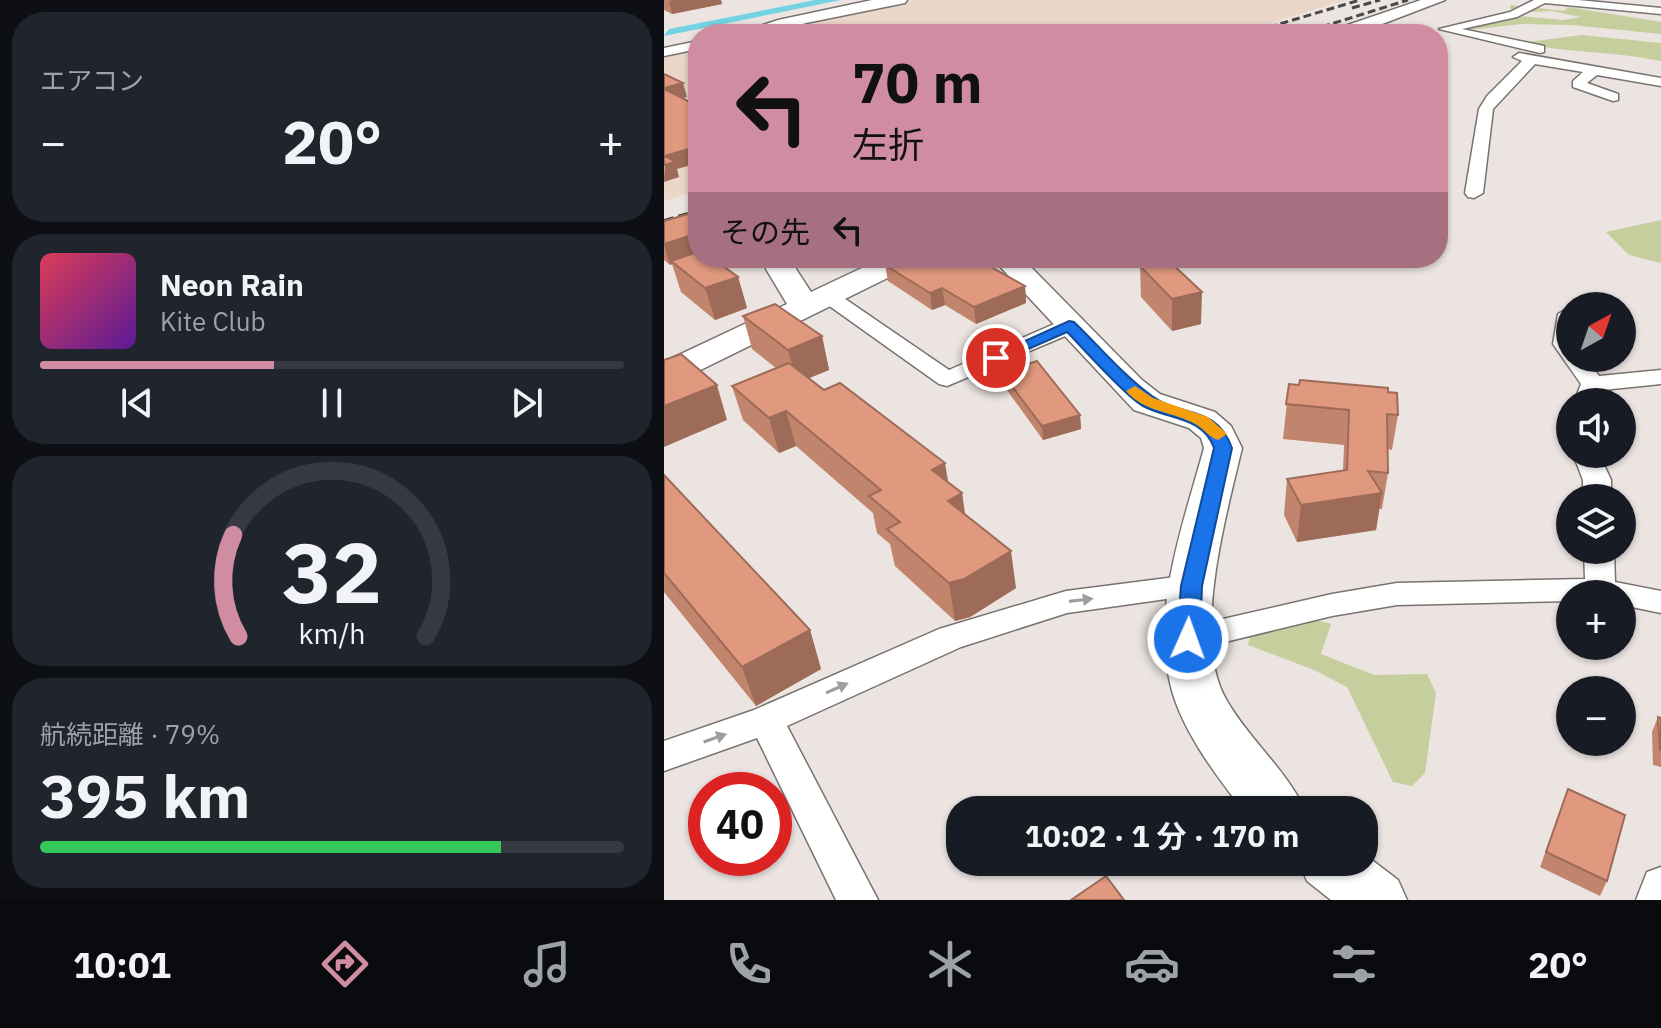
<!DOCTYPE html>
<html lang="ja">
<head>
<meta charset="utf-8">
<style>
  body { margin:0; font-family:"IBM Plex Sans","Noto Sans JP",sans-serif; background:#20242c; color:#f1f3f6; height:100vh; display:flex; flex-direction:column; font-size:30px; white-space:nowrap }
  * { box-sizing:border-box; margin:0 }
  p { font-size:26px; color:#9ea1a6 }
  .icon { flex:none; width:44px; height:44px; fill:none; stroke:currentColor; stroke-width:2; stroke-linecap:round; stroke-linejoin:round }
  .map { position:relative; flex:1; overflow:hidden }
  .details { display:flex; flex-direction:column; gap:12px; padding:12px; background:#0d0f14; width:664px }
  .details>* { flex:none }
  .hud { position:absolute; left:24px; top:24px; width:760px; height:244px; border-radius:32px; box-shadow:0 2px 6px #0004; background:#d08ca1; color:#111; overflow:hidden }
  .needle { width:52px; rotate:40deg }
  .tools { position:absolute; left:892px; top:292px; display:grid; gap:16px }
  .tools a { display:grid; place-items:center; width:80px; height:80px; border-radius:50%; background:#171b24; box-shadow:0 2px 6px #0004; font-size:40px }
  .speed { position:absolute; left:24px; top:772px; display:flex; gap:16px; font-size:40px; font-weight:700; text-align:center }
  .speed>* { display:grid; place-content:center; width:104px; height:104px; border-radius:50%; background:#171b24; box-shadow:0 2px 6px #0004; line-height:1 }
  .speed .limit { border:12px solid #d22; background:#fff; color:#111 }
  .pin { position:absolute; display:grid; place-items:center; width:68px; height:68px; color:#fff; margin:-34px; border:4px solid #fff; border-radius:50%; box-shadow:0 2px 8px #0007 }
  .me { position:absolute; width:88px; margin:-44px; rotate:2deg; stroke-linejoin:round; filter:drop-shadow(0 0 6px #0008) }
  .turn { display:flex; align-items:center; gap:28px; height:168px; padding:0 32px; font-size:36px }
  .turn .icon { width:104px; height:104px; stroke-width:2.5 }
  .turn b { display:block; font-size:56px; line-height:68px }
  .then { display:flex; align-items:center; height:76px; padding:0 32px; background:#0003; gap:16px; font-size:30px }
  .big { font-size:60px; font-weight:700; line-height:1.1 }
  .details .tile { flex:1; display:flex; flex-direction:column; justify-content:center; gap:12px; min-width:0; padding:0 28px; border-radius:32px; background:#20242c }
  .details .dial { align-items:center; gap:0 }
  .dial svg { height:208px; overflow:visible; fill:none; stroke:#363941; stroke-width:7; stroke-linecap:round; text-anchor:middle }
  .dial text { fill:#f1f3f6; stroke:none }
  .song { display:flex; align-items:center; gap:24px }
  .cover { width:96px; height:96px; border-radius:12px; background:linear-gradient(135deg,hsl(350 70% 55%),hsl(270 70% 35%)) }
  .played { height:8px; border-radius:4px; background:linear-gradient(90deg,#d08ca1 40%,#363941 40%) }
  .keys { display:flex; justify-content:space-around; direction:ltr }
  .heat { display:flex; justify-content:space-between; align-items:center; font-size:44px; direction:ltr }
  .charge { height:12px; border-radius:6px; background:linear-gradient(90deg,#34c759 79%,#363941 0) }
  .trip { position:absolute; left:282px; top:796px; width:432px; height:80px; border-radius:32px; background:#171b24; box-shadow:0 2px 6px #0004; font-weight:700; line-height:80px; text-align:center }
  .dock { display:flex; height:128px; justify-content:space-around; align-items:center; background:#090b0e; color:#9ea1a6 }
  .dock .icon { width:56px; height:56px }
  .dock .on { color:#d08ca1 }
  .dock b { font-size:36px; color:#f1f3f6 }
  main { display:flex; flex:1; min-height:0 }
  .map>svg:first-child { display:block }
  .industrial { fill:#ebd7c8 }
  .green { fill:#c5ce9c }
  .water { fill:#73d3e3 }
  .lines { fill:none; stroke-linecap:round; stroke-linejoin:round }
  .street-casing { stroke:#797370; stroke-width:3 }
  .secondary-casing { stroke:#797370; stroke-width:3 }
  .street { fill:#fff; fill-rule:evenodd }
  .secondary { fill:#fff; fill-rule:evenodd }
  .rail-far1 { stroke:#4b4746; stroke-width:3; stroke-dasharray:8 4; stroke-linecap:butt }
  .rail { stroke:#4b4746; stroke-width:4; stroke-dasharray:10 5; stroke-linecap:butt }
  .wall { fill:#c1846c }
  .shaded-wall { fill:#9d6b58 }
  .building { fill:#e0997e; stroke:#9d6b58; stroke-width:2 }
  .oneway { fill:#9f9e9e }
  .route { fill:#1a73e8; stroke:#114b97; stroke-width:2 }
  .slow { fill:#f59e0b }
</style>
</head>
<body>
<main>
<section class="details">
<div class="tile"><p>エアコン</p>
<div class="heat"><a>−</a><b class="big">20°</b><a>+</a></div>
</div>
<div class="tile">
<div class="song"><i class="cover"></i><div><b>Neon Rain</b><p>Kite Club</p></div></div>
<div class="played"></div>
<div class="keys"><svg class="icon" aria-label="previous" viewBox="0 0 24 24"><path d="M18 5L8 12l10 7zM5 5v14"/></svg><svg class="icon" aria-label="pause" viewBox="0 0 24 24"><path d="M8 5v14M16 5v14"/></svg><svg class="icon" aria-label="next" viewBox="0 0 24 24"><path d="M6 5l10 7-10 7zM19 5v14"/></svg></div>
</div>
<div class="tile dial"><svg viewBox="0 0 100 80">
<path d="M14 69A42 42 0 1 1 86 69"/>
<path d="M14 69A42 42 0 0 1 12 30" stroke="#d08ca1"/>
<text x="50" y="56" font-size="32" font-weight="700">32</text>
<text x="50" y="72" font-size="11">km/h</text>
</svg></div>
<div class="tile"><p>航続距離 · 79%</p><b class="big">395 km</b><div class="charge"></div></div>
</section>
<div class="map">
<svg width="997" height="900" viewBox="0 0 997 900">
  <rect width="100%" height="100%" fill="#ebe4e1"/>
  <path class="industrial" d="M250,0H682L570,34H112L131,25Z
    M34,47V191L0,201V53Z"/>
  <path class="green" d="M846,5L900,11L904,7L997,22V34L907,25L858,24L795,31L791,26L853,16L899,20L917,17L888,11L847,13Z
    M918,35L997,43V61C951,51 903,53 857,43Z
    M997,220V263L965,255L942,232Z
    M652,620L667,624L657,654L710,675L763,674L772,693L761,773L748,786L729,782L683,687L650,670L584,645L586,636Z"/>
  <path class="water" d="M151,0H177L0,36L5,29Z"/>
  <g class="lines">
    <defs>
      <path id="street" d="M870,0H914L997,8V14L881,3L853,17L798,29L880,46V52L876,53L775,29L846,12Z
        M700,22L747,34H723L696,28L694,26Z
        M34,41V49L0,56V48Z
        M855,53L997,78V86L933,75L923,83L954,94V100L949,101L909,87V81L919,72L871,64L829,109L819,193L810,198L804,197L801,193L815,109L823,96L858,61L849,57Z
        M164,290L171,292L285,370L397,321L405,319L416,326L413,331L283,386L275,384L157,300L154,296L157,292Z
        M905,308L906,358H922L935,376L997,370V384L939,390L934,402H910L917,384L889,344L894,314Z
        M909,454H935L947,480V498H919V480Z
        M920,550H950L951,582L997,591V613L958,605V594H906V601L733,605L668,616L524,651L513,648L508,639L513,630L524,627L668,594L733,583L921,579Z
        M527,575L538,578L542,586L538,594L403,613L297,647L123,726L214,900H172L93,738L0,771V741L90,710L275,629L402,591Z
        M997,867V900H972L983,872Z"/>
      <path id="secondary" d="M208,0H243L241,3L142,23L109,34H88L99,25L114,20Z
        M757,0H781L692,34H666L669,30Z
        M106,258H134L132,269L147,292L219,258H256L252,264L12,382L0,385V362L123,304L102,269Z
        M328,258H358L478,380L496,394L551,412L567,426L578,448C563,513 526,640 563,701C585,739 623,771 641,810H579C551,774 516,728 506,683C488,605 520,522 540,448L537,438L525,428L470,410Z
        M700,854L734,880L743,900H667L643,881L635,862H700Z"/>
    </defs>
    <use href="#street" class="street-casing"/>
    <use href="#secondary" class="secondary-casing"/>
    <use href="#street" class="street"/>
    <use href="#secondary" class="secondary"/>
    <path class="rail-far1" d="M688,8L716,0
      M582,34L696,0
      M635,34L744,0"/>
    <path class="rail" d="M0,221L34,211"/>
  </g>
  <path class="wall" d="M0,0H59H57L58,4L8,14L0,10Z
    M0,221L34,258L74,277L83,308L51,320L17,292L8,264L6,265L0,260Z
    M221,265L361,286L362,303L312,324L281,305L268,310L224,281Z
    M476,266L537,324L508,331L477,297Z
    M79,316L158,336L165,370L145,378L298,493L301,514L352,588L306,617L291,621L231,566L226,544L213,533L209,513L132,446L115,453L79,420L68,386L112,368L88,349Z
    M338,373L416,415L417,429L379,440L340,386Z
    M625,384L724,392L734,415L728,450L724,449V473L718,509H715L712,530L633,542L620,515L623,479L679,471L680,445L619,439Z
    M0,475L146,630L157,669L92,706L0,592Z
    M994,717L997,718V767L989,765L988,732Z
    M904,789L943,881L936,896L876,867Z"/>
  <path class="shaded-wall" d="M11,0H59H57L58,4L8,14L5,1Z
    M19,83L23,97L3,102L0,88Z
    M34,146V163L13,169L15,177L0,182L1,156Z
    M34,233V255L7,261L8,264L6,265L0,244Z
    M74,277L83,308L51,320L41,288Z
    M361,286L362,303L312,324L310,307Z
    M278,288L281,305L268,310L266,293Z
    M538,292L537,324L508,331V299Z
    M158,336L165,370L133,383L124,350Z
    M53,385L63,420L0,447V406Z
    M122,411L132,446L115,453L105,418Z
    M416,415L417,429L379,440L378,426Z
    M281,463L287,499L268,470Z
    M298,493L303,530L284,501Z
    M718,493L712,530L633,542L637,505Z
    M347,551L352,588L306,617L291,621L285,583Z
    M146,630L157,669L92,706L78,667Z"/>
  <path class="building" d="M0,74L19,83L0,88Z
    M0,89L34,106V146L1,156L11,162L0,165Z
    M34,211V233L0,244V221Z
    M34,252V258H48L74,277L41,288L7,261Z
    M234,258H311L361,286L310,307L278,288L266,293L221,265Z
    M504,260L538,292L508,299L476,266Z
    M111,304L158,336L124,350L79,316Z
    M17,354L53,385L0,406V360Z
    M373,361L416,415L378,426L338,373Z
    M125,363L160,390L176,383L281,463L268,470L298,493L284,501L347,551L300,579L285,583L223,529L236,522L205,496L217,490L122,411L105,418L68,386Z
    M636,380L724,388V392L733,393L734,415L723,414L724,473L704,471L718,493L637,505L623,479L683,470L685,410L622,404L625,384L635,385Z
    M0,475L146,630L78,667L0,573Z
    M994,717L997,718V750H996Z
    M904,789L961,815L943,881L882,852Z
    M442,876L460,900H407Z"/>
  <defs><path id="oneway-solid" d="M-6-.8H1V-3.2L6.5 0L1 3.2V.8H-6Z" transform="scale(2)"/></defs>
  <g class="oneway">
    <use href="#oneway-solid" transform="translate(417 600) rotate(-7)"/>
    <use href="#oneway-solid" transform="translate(173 688) rotate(-24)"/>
    <use href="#oneway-solid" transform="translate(51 738) rotate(-19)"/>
  </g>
  <path class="route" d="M405,321L410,322C435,346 460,376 488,396C518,418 552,404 568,448L538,586L536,639L532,645L524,647L516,645L513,639L517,586L550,448C539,416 505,420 479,406C461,396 420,349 403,332L337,361L332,362L324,358Z"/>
  <path class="slow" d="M471,386L489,398L544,417L563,434L554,440C545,437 541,430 533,425C510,411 481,413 462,391Z"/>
</svg>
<div class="tools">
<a><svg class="needle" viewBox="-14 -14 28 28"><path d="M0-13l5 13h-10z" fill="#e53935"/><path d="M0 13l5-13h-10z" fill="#9ea1a6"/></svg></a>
<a><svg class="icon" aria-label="sound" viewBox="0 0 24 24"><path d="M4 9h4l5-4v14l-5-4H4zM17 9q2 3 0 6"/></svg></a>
<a><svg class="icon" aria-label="layers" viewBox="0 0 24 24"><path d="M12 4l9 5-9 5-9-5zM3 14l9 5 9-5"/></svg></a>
<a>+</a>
<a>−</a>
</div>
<div class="speed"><div class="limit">40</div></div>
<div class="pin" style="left:332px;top:358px;background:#d93025"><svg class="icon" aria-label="arrive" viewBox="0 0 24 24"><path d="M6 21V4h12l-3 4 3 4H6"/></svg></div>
<svg class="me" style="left:524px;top:639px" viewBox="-20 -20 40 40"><circle r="17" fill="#1a73e8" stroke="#fff" stroke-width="3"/><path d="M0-11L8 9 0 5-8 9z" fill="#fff"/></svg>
<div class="trip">10:02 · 1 分 · 170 m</div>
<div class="hud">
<div class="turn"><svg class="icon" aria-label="left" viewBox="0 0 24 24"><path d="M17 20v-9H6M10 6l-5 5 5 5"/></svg><div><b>70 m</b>左折</div></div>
<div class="then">その先<svg class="icon" aria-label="left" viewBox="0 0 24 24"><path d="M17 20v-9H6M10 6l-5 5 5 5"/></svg></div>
</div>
</div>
</main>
<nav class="dock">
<b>10:01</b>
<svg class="icon on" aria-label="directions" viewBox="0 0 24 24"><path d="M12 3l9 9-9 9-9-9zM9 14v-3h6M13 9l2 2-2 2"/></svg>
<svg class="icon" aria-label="music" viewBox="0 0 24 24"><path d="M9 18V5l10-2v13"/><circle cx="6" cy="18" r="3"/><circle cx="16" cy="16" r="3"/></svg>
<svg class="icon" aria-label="phone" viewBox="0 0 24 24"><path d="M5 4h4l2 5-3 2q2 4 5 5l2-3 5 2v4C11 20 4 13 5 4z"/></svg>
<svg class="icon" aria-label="climate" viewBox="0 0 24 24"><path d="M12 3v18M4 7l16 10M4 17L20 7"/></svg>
<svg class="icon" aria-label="car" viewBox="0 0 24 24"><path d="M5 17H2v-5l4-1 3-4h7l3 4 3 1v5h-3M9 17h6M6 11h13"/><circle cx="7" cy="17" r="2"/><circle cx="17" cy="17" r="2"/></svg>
<svg class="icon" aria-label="filters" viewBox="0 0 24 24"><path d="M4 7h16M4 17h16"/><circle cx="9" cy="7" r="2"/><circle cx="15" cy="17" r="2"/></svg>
<b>20°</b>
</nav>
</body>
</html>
